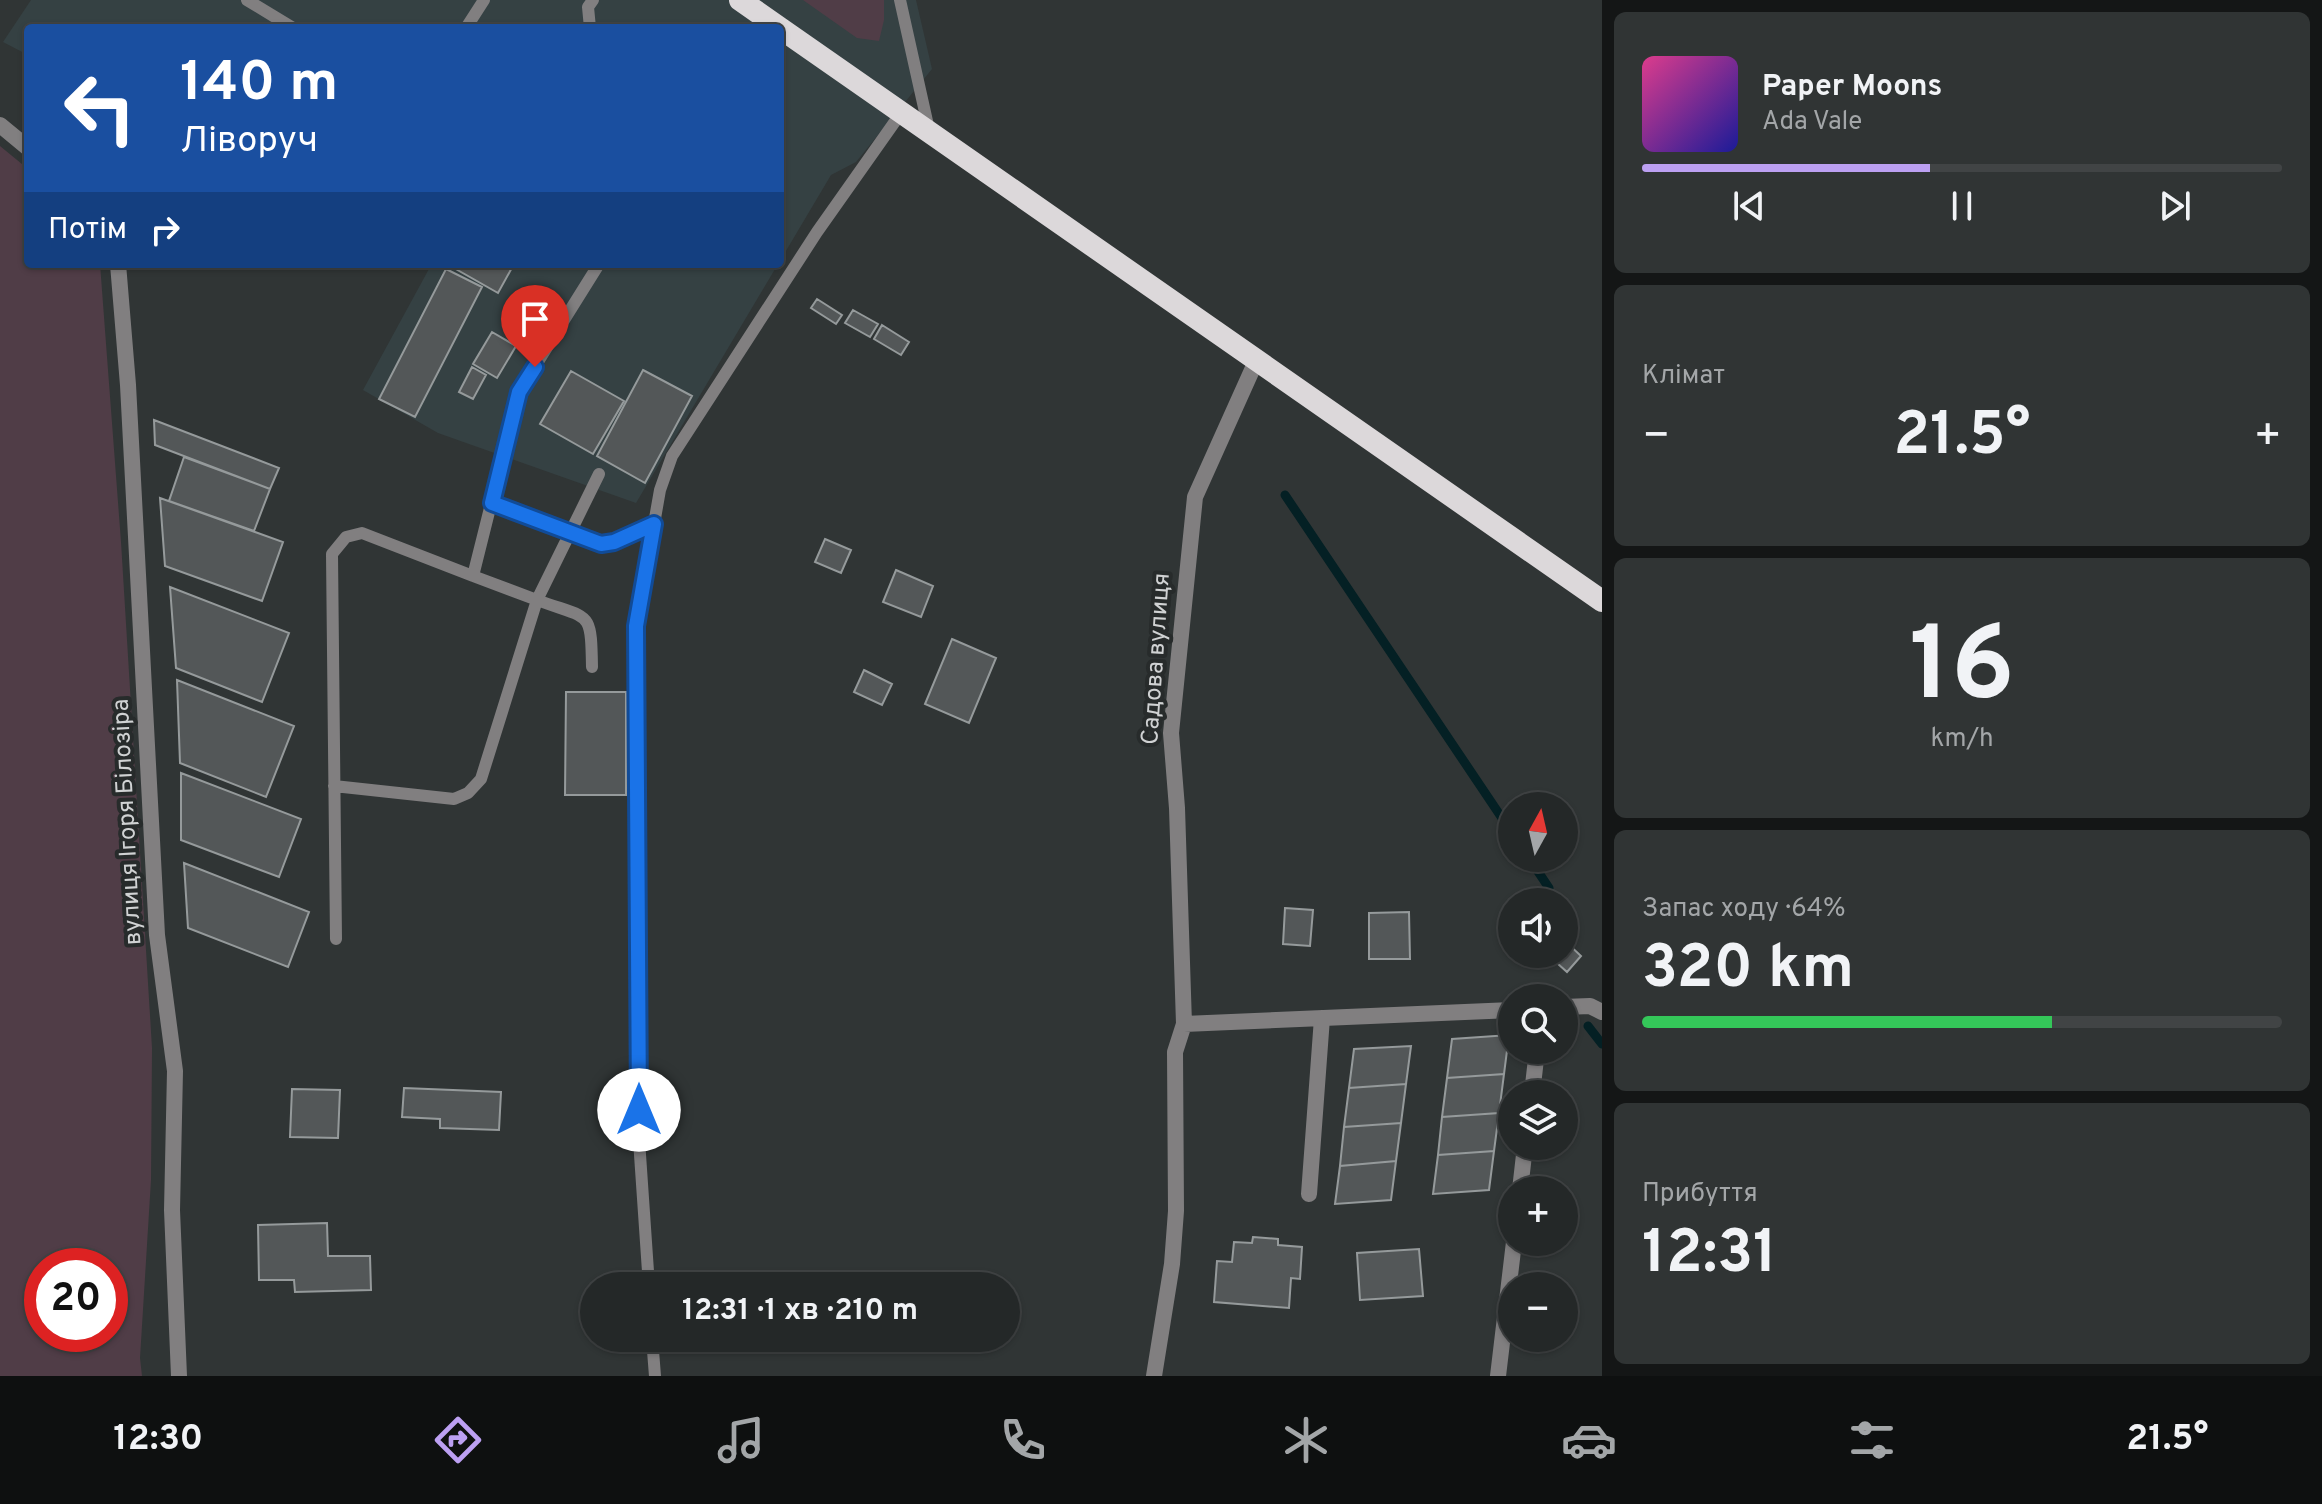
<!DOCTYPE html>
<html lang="uk">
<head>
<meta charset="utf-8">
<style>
  body { margin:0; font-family:Overpass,sans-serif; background:#303434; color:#f1f3f6; height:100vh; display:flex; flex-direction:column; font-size:30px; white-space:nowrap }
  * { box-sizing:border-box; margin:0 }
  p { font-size:26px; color:#a3a6a8 }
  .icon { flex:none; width:44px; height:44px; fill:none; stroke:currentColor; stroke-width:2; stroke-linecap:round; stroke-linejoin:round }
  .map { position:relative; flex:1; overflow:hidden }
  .side { display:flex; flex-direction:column; gap:12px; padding:12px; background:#141616; width:720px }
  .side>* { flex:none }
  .guide { position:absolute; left:24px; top:24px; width:760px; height:244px; border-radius:8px; box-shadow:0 2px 6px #0004,0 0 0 2px #414445; background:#1a4fa0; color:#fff; overflow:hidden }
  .needle { width:52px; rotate:8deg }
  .controls { position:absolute; left:1498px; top:792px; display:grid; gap:16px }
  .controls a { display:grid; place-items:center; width:80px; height:80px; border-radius:50%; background:#242828; box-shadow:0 2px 6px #0004,0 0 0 2px #414445; font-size:40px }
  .speed { position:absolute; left:24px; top:1248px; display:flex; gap:16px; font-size:40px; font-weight:700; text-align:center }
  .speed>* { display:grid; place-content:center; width:104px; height:104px; border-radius:50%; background:#242828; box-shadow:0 2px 6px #0004,0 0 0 2px #414445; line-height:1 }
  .speed .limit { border:12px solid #d22; background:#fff; color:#111 }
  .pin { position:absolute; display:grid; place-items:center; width:68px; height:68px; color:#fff; margin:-82px -34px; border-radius:50% 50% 50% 0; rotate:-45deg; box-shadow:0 0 8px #0007 }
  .pin .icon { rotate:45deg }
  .me { position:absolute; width:88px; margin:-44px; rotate:0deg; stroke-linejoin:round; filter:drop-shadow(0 0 6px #0008) }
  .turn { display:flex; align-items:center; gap:28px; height:168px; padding:0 24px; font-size:36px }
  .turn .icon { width:104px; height:104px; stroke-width:2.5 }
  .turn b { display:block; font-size:56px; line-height:68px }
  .then { display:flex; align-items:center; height:76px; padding:0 24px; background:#0003; gap:16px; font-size:30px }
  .big { font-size:60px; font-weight:700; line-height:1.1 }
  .side .tile { flex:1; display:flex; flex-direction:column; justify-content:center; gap:12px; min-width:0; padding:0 28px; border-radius:12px; background:#303434 }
  .side .dial { align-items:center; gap:0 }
  .dial b { font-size:104px; line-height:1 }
  .song { display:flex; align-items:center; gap:24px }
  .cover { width:96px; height:96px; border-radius:12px; background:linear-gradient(135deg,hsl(330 70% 55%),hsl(240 70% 35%)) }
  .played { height:8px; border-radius:4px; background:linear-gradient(90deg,#bca0f2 45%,#414445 45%) }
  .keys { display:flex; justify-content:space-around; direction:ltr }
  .heat { display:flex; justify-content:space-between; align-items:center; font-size:44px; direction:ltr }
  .charge { height:12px; border-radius:6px; background:linear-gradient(90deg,#34c759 64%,#414445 0) }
  .trip { position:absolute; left:580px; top:1272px; width:440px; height:80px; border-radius:40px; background:#242828; box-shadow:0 2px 6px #0004,0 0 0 2px #414445; font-weight:700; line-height:80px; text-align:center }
  .tabs { display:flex; height:128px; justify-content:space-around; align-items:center; background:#0e1010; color:#a3a6a8 }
  .tabs .icon { width:56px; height:56px }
  .tabs .active { color:#bca0f2 }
  .tabs b { font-size:36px; color:#f1f3f6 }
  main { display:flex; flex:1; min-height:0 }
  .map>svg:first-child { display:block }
  .built { fill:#354143 }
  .green { fill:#503d47; fill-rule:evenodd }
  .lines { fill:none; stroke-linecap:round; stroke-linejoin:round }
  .stream { stroke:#042024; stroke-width:9 }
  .building { fill:#535758; stroke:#959a9b; stroke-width:2 }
  .service { stroke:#817f80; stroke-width:12 }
  .minor { stroke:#817f80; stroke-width:16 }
  .trunk { stroke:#dcd8da; stroke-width:22 }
  .route-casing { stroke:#114b97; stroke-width:20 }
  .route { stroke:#1a73e8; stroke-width:14 }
  .labels { text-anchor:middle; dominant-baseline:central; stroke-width:8; stroke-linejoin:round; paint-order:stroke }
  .street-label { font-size:24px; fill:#d0d2d3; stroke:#272b2b }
</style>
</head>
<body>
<main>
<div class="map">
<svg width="1602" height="1376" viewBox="0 0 1602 1376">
  <rect width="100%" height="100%" fill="#303535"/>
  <path class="built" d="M31,0H916L932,69L856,162L831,175L780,261V28H28V55L3,42Z
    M425,264H778L636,503L438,433L363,390L430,267Z"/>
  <path class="green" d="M803,0H884V20L879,41L857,38Z
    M0,146L28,169V264H100L121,542L152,1048L151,1180L140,1358L142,1376H0ZM42,1266H110V1334H42Z"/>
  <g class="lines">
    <path class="stream" d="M1285,495L1512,833
      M1529,858L1549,888
      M1588,1026L1602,1044"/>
  </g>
  <path class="building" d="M447,264H514L498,293Z
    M446,269L482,287L415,417L379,399Z
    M817,299L842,315L836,324L811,308Z
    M853,310L878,324L870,337L845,323Z
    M882,325L909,342L901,355L874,339Z
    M492,332L516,346L497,378L473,364Z
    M472,367L486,375L473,399L459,392Z
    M643,370L692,396L645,483L597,456Z
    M571,371L624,401L593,454L540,424Z
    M154,420L279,468L270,489L155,445Z
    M184,457L270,489L254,531L169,501Z
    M160,498L283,542L262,601L165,566Z
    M825,539L851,550L841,573L815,562Z
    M896,570L933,586L921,617L883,602Z
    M170,587L289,633L262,702L176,668Z
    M952,639L996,658L969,723L925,704Z
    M864,670L892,684L882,705L854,692Z
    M177,680L294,726L266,797L180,763Z
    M566,692H626V795H565Z
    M181,773L301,819L279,877L181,840Z
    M184,863L309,912L288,967L188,928Z
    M1285,908L1313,910L1310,946L1283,944Z
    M1409,912L1410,959H1369V913Z
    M1564,940L1581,956L1567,972L1547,954H1564Z
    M1509,1035L1504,1074L1447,1078L1452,1039Z
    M1411,1046L1406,1084L1349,1088L1354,1049Z
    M1504,1074L1499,1113L1442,1117L1447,1078Z
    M1406,1084L1401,1123L1344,1127L1349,1088Z
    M404,1088L501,1092L499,1130L440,1128V1119L402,1117Z
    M292,1089L340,1090L338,1138L290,1137Z
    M1499,1113L1494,1151L1438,1155L1442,1117Z
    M1401,1123L1396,1161L1340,1166L1344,1127Z
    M1494,1151L1489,1190L1433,1194L1438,1155Z
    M1396,1161L1391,1200L1335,1204L1340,1166Z
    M327,1223L328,1256H370L371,1290L295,1292L294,1280H259L258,1225Z
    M1253,1237L1278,1239V1245L1302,1247L1300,1279L1291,1278L1289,1308L1214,1302L1217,1261L1232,1262L1234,1242L1252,1243Z
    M1419,1249L1423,1296L1360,1300L1357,1253Z"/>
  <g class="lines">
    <path class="service" d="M247,0L293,28
      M900,0L929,130
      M466,28L484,0
      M590,28L588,7L593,0
      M492,503L601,544L614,542L654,524
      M592,667C591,608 590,620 537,600L599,474
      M334,786L454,799L468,793L481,779L537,600L473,576
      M336,939L332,554L346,537L362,533L473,576L519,392L599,264
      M649,1286L639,1140L636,626L660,490L672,456L817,232L901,113
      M652,1338L655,1376"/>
    <path class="minor" d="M0,125L28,148
      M118,264L128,385L157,935L175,1071L172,1210L179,1376
      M1564,1007L1590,1006L1602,1012
      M1184,1024L1512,1010
      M1532,1094L1537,1050
      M1520,1190L1525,1146
      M1309,1194L1322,1018
      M1154,1376L1172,1264L1176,1211L1175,1052L1184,1024L1177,808L1171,733L1195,497L1257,359
      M1498,1376L1514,1242"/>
    <path class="trunk" d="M740,0L780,28
      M780,28L1602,601"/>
  </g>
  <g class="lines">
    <defs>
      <path id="route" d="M535,367L519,392L492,503L601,544L614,542L654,524L636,626L639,1110"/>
    </defs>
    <use href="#route" class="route-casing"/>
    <use href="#route" class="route"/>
  </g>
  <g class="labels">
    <g class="street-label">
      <text transform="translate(1157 659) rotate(-86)">Садова вулиця</text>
      <text transform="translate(128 822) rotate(-93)">вулиця Ігоря Білозіра</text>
    </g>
  </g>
</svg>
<div class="controls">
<a><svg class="needle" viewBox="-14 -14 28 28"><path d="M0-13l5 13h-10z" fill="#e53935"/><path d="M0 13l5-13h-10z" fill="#a3a6a8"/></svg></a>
<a><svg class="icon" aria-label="sound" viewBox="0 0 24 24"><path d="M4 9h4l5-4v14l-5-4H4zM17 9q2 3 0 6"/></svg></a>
<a><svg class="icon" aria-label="search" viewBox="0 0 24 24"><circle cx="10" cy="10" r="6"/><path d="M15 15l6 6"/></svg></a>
<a><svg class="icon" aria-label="layers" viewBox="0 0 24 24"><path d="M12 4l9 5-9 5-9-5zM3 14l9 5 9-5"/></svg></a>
<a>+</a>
<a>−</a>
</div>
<div class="speed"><div class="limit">20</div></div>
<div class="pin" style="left:535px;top:367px;background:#d93025"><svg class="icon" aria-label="arrive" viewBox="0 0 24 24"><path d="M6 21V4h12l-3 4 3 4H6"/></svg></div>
<svg class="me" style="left:639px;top:1110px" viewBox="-20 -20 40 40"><circle r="19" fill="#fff"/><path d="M0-13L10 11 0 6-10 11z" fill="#1a73e8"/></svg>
<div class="trip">12:31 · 1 хв · 210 m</div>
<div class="guide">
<div class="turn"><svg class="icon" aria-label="left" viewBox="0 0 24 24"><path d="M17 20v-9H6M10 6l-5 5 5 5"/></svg><div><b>140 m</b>Ліворуч</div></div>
<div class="then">Потім<svg class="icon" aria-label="right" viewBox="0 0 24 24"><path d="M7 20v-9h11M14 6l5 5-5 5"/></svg></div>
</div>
</div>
<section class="side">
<div class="tile">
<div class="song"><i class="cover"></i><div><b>Paper Moons</b><p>Ada Vale</p></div></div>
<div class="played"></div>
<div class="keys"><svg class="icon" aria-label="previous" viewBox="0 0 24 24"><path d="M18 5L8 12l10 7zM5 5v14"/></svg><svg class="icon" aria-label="pause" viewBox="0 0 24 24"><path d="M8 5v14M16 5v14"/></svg><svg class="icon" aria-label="next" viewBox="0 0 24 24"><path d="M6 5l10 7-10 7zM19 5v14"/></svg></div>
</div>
<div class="tile"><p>Клімат</p>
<div class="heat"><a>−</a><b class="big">21.5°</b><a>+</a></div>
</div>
<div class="tile dial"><b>16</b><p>km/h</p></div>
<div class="tile"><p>Запас ходу · 64%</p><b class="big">320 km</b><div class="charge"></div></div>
<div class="tile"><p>Прибуття</p><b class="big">12:31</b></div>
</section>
</main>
<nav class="tabs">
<b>12:30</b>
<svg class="icon active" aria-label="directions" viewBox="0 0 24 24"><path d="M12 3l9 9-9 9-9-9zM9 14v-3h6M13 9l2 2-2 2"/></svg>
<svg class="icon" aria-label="music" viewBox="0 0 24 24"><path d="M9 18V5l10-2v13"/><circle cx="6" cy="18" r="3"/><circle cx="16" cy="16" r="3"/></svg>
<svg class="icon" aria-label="phone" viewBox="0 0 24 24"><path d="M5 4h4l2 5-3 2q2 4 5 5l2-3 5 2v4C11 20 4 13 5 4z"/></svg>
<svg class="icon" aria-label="climate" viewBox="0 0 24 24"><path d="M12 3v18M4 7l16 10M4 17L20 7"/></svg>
<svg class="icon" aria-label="car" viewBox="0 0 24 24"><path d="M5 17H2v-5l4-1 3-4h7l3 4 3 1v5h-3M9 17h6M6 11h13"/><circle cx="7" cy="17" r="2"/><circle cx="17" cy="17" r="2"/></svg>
<svg class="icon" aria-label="filters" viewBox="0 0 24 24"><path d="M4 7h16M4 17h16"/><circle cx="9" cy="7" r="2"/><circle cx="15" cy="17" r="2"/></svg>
<b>21.5°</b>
</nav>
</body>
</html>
